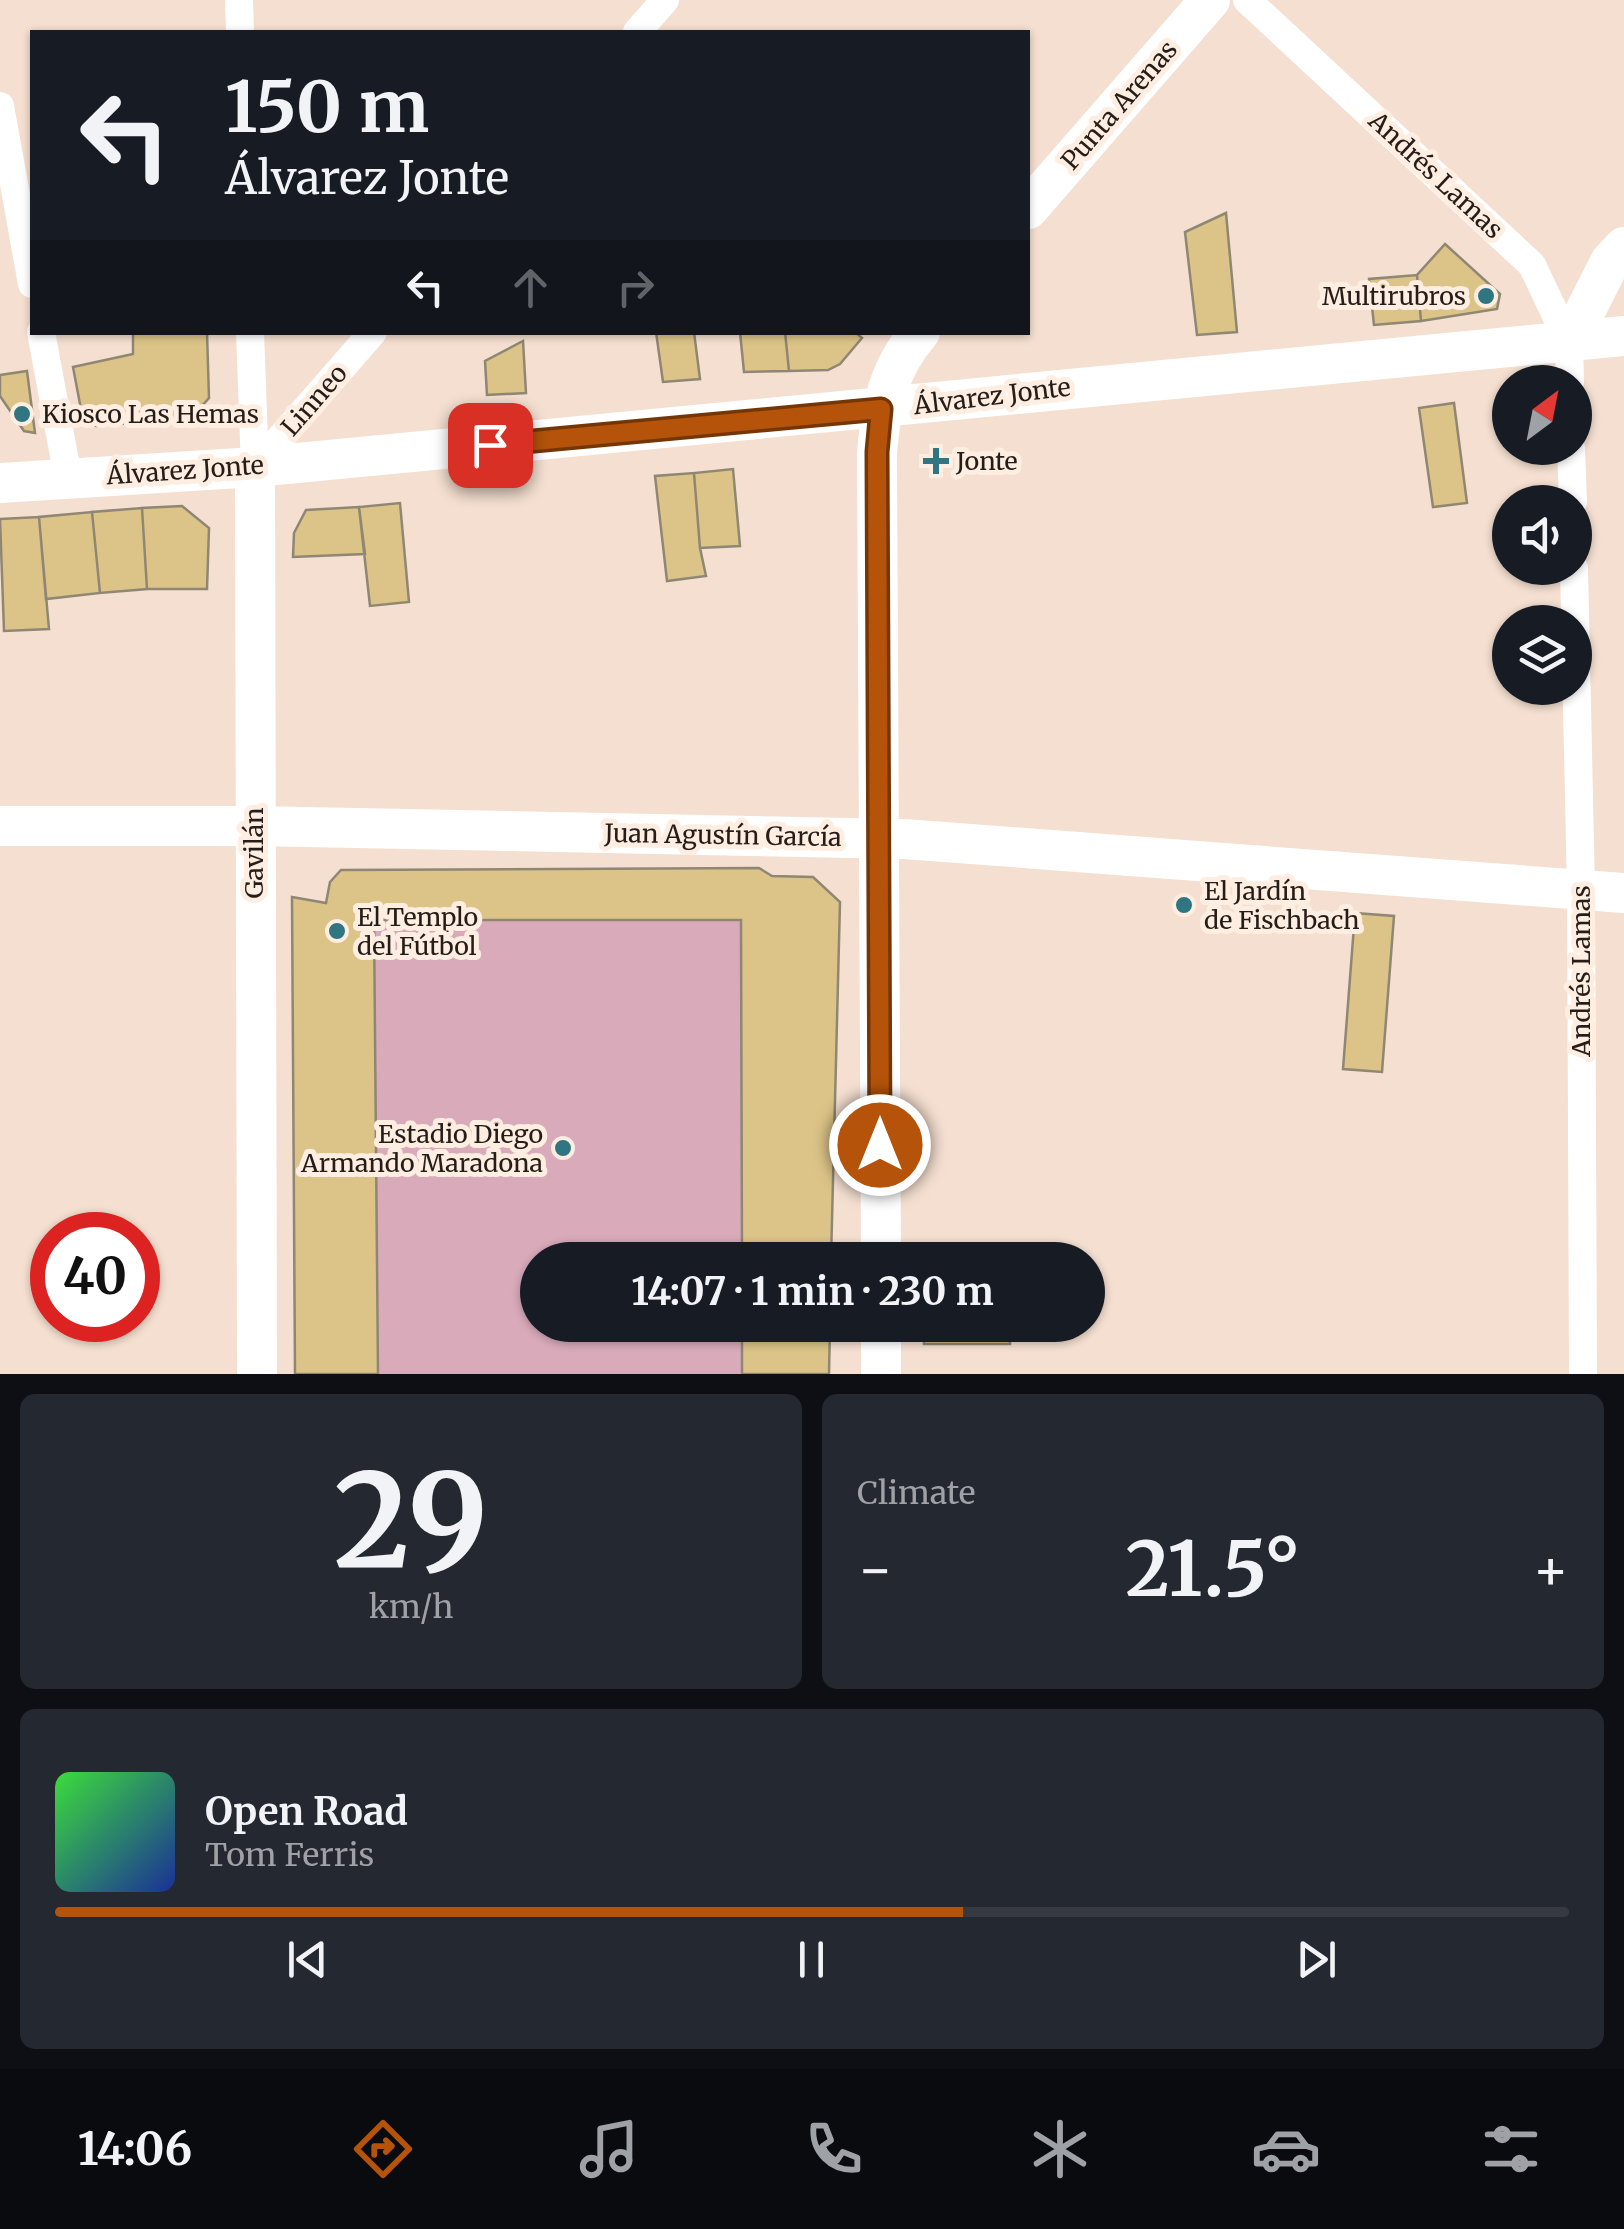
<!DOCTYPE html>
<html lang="en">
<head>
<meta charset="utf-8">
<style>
  body { margin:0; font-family:Merriweather,serif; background:#242831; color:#f1f3f6; height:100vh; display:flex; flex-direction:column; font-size:38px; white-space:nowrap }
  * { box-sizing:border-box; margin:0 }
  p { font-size:32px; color:#9ea1a6 }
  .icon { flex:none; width:55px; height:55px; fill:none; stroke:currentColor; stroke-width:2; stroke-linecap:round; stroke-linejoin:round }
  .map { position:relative; height:1374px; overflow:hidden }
  .drawer { display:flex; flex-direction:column; gap:20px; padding:20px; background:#0d0f14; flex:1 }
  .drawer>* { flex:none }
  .banner { position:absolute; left:30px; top:30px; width:1000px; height:305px; border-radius:0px; box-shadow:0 2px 8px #0004; background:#171b24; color:#f1f3f6; overflow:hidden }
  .needle { width:65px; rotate:32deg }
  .buttons { position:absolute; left:1492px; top:365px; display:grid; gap:20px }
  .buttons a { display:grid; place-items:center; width:100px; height:100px; border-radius:50%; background:#171b24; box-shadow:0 2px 8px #0004; font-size:50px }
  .speed { position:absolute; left:30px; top:1212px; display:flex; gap:20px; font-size:50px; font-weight:700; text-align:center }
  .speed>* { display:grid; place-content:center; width:130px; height:130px; border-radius:50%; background:#171b24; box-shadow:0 2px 8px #0004; line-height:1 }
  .speed .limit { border:15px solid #d22; background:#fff; color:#111 }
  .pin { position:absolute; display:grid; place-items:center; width:85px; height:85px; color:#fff; margin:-42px; border-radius:20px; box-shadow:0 5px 15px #0006 }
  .me { position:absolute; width:110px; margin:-55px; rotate:0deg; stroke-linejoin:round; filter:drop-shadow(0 0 8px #0008) }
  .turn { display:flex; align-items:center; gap:35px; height:210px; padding:0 30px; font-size:45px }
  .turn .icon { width:130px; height:130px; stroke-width:2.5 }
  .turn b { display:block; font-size:70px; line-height:85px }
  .lanes { display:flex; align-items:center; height:95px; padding:0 30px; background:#0003; justify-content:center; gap:50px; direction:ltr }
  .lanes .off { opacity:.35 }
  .big { font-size:75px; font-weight:700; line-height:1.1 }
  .drawer .widget { flex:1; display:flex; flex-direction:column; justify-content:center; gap:15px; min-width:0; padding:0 35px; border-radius:15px; background:#242831 }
  .drawer .dial { align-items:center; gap:0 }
  .dial b { font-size:130px; line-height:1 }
  .song { display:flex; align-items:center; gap:30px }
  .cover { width:120px; height:120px; border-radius:15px; background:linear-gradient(135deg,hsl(120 70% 55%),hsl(230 70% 35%)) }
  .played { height:10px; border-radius:5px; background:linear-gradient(90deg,#b45309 60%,#363941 60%) }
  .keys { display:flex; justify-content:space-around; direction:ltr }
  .heat { display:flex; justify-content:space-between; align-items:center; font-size:55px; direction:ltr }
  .drawer .tiles { flex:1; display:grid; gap:20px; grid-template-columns:1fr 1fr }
  .widget:last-child { grid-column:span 2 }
  .trip { position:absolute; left:520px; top:1242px; width:585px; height:100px; border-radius:50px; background:#171b24; box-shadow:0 2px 8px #0004; font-weight:700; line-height:100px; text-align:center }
  .tabs { display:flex; height:160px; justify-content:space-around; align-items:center; background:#090b0e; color:#9ea1a6 }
  .tabs .icon { width:70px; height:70px }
  .tabs .selected { color:#b45309 }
  .tabs b { font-size:45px; color:#f1f3f6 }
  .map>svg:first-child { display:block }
  .green { fill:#d9aaba }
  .building { fill:#dcc488; stroke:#8f8773; stroke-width:2.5 }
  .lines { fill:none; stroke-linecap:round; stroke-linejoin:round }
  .street { stroke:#fff; stroke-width:28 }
  .secondary { stroke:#fff; stroke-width:40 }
  .route-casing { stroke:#753606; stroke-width:25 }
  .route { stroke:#b45309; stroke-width:18 }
  .poi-dot { fill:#2f7582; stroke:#feede1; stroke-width:4 }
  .labels { text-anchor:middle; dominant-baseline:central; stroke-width:10; stroke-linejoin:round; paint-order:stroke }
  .street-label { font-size:25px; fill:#251d18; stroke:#feede1 }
  .poi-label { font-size:25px; fill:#251d18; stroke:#feede1; text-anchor:start }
</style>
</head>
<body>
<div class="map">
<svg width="1624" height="1374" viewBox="0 0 1624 1374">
  <rect width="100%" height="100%" fill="#f4dfd0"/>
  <path class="green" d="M759,868L772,876L813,877L840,902L831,1260H538V1325H830L829,1374H295L292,897L326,903L330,882L341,870Z"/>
  <path class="building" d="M1226,213L1237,332L1197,335L1185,232Z
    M1445,244L1500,294L1497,309L1421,321L1417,275Z
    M1417,275L1421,321L1374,325L1369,279Z
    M133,332H207L209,398L191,418L96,426L83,420L73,367L133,354Z
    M656,332H694L700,379L663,382Z
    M740,332H785L789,371L744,372Z
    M785,332H855L862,338L840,364L828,370L789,371Z
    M523,341L526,393L487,395L485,361Z
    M27,371L35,433L24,431L0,396V375Z
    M1454,403L1467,503L1433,507L1419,408Z
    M733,469L740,546L700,548L694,473Z
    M694,473L700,548L706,576L667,581L655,476Z
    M400,503L409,602L370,606L359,507Z
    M182,506L209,528L207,589H147L142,508Z
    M359,507L365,554L293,557L294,533L306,510Z
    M142,508L147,589L100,593L92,512Z
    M92,512L100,593L46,599L39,517Z
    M39,517L49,629L4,631L0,519Z
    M759,868L772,876L813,877L840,902L831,1260H742L741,920H374L378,1374H295L292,897L326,903L330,882L341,870Z
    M1355,913L1394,916L1382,1072L1343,1069Z
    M742,1325H830L829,1374H742Z
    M924,1325H1010V1344H924Z"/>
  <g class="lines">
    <path class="street" d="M239,0L240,32
      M1247,0L1532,265L1569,343L1570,382
      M637,32L665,0
      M0,106L32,284
      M41,332L68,477
      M250,332L255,467
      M1571,448L1573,502
      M255,467L373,332
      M1574,568L1581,890L1583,1374"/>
    <path class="secondary" d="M1028,209L1210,0
      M1569,343L1610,262L1624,247
      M255,467L257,1374
      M0,483L255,467L1624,336
      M0,826H254L904,839L1624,893
      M881,1260L877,453C881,406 888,369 920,332
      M881,1325V1374"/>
  </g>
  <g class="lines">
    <defs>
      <path id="route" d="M490,445L881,409L877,452L880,1145"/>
    </defs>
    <use href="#route" class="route-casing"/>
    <use href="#route" class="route"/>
  </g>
  <g class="poi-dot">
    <circle cx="1486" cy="296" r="10"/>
    <circle cx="22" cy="414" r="10"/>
    <path d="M931 446h10v10h10v10h-10v10h-10v-10h-10v-10h10z"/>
    <circle cx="1184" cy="905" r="10"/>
    <circle cx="337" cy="931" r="10"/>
    <circle cx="563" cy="1148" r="10"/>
  </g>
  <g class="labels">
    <g class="street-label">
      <text transform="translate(1119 105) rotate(-49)">Punta Arenas</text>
      <text transform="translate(1436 175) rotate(43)">Andrés Lamas</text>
      <text transform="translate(992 396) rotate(-7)">Álvarez Jonte</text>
      <text transform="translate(314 400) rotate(-49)">Linneo</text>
      <text transform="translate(185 470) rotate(-4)">Álvarez Jonte</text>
      <text transform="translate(723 835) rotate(1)">Juan Agustín García</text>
      <text transform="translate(254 853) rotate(-90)">Gavilán</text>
      <text transform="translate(1581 971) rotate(-90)">Andrés Lamas</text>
    </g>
    <g class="poi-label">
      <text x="1466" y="296" text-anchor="end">Multirubros</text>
      <text x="42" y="414">Kiosco Las Hemas</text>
      <text x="956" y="461">Jonte</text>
      <text x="1204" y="891">El Jardín<tspan x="1204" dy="29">de Fischbach</tspan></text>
      <text x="357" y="917">El Templo<tspan x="357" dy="29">del Fútbol</tspan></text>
      <text x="543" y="1134" text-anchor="end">Estadio Diego<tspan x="543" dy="29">Armando Maradona</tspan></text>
    </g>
  </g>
</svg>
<div class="buttons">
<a><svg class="needle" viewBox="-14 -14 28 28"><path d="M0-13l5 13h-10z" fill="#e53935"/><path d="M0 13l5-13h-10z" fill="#9ea1a6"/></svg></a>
<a><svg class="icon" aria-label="sound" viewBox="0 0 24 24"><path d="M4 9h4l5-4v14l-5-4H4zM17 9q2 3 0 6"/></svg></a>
<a><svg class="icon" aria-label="layers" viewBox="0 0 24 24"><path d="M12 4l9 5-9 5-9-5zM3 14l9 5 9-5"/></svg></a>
</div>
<div class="speed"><div class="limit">40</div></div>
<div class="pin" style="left:490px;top:445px;background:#d93025"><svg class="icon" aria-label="arrive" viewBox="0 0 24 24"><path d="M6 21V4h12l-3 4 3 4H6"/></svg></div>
<svg class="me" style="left:880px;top:1145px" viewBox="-20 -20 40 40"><circle r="17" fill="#b45309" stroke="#fff" stroke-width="3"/><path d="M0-11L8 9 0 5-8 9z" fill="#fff"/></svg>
<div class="trip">14:07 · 1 min · 230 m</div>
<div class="banner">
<div class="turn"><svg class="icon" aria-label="left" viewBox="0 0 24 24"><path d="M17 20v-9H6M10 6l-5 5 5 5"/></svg><div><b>150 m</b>Álvarez Jonte</div></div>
<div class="lanes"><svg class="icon" aria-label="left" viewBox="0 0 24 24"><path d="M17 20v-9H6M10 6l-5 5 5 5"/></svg><svg class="icon off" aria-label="ahead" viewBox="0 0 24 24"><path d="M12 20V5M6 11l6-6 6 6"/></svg><svg class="icon off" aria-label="right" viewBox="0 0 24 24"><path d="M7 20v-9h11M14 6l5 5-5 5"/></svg></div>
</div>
</div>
<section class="drawer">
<div class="tiles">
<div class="widget dial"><b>29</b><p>km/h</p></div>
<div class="widget"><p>Climate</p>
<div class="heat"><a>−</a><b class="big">21.5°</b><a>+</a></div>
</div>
<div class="widget">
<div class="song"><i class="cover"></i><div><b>Open Road</b><p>Tom Ferris</p></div></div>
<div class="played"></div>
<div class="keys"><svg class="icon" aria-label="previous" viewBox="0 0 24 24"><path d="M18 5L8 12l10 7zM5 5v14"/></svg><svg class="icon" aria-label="pause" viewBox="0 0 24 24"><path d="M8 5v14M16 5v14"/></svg><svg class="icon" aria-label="next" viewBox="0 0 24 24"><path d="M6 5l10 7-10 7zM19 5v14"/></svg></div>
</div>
</div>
</section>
<nav class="tabs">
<b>14:06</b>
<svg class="icon selected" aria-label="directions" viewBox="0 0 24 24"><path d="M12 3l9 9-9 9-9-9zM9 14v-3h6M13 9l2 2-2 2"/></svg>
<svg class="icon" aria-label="music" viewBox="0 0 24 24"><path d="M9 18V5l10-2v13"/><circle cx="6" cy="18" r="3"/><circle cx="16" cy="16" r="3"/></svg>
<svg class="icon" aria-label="phone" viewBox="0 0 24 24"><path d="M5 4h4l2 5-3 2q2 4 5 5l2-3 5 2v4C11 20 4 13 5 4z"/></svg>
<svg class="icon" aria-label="climate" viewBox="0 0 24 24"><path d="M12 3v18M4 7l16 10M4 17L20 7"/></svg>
<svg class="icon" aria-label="car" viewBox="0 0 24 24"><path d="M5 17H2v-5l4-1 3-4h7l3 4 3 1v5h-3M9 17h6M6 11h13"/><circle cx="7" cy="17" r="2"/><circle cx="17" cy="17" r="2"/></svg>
<svg class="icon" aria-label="filters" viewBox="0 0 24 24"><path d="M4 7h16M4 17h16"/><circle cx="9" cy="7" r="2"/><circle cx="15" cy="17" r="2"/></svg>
</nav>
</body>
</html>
